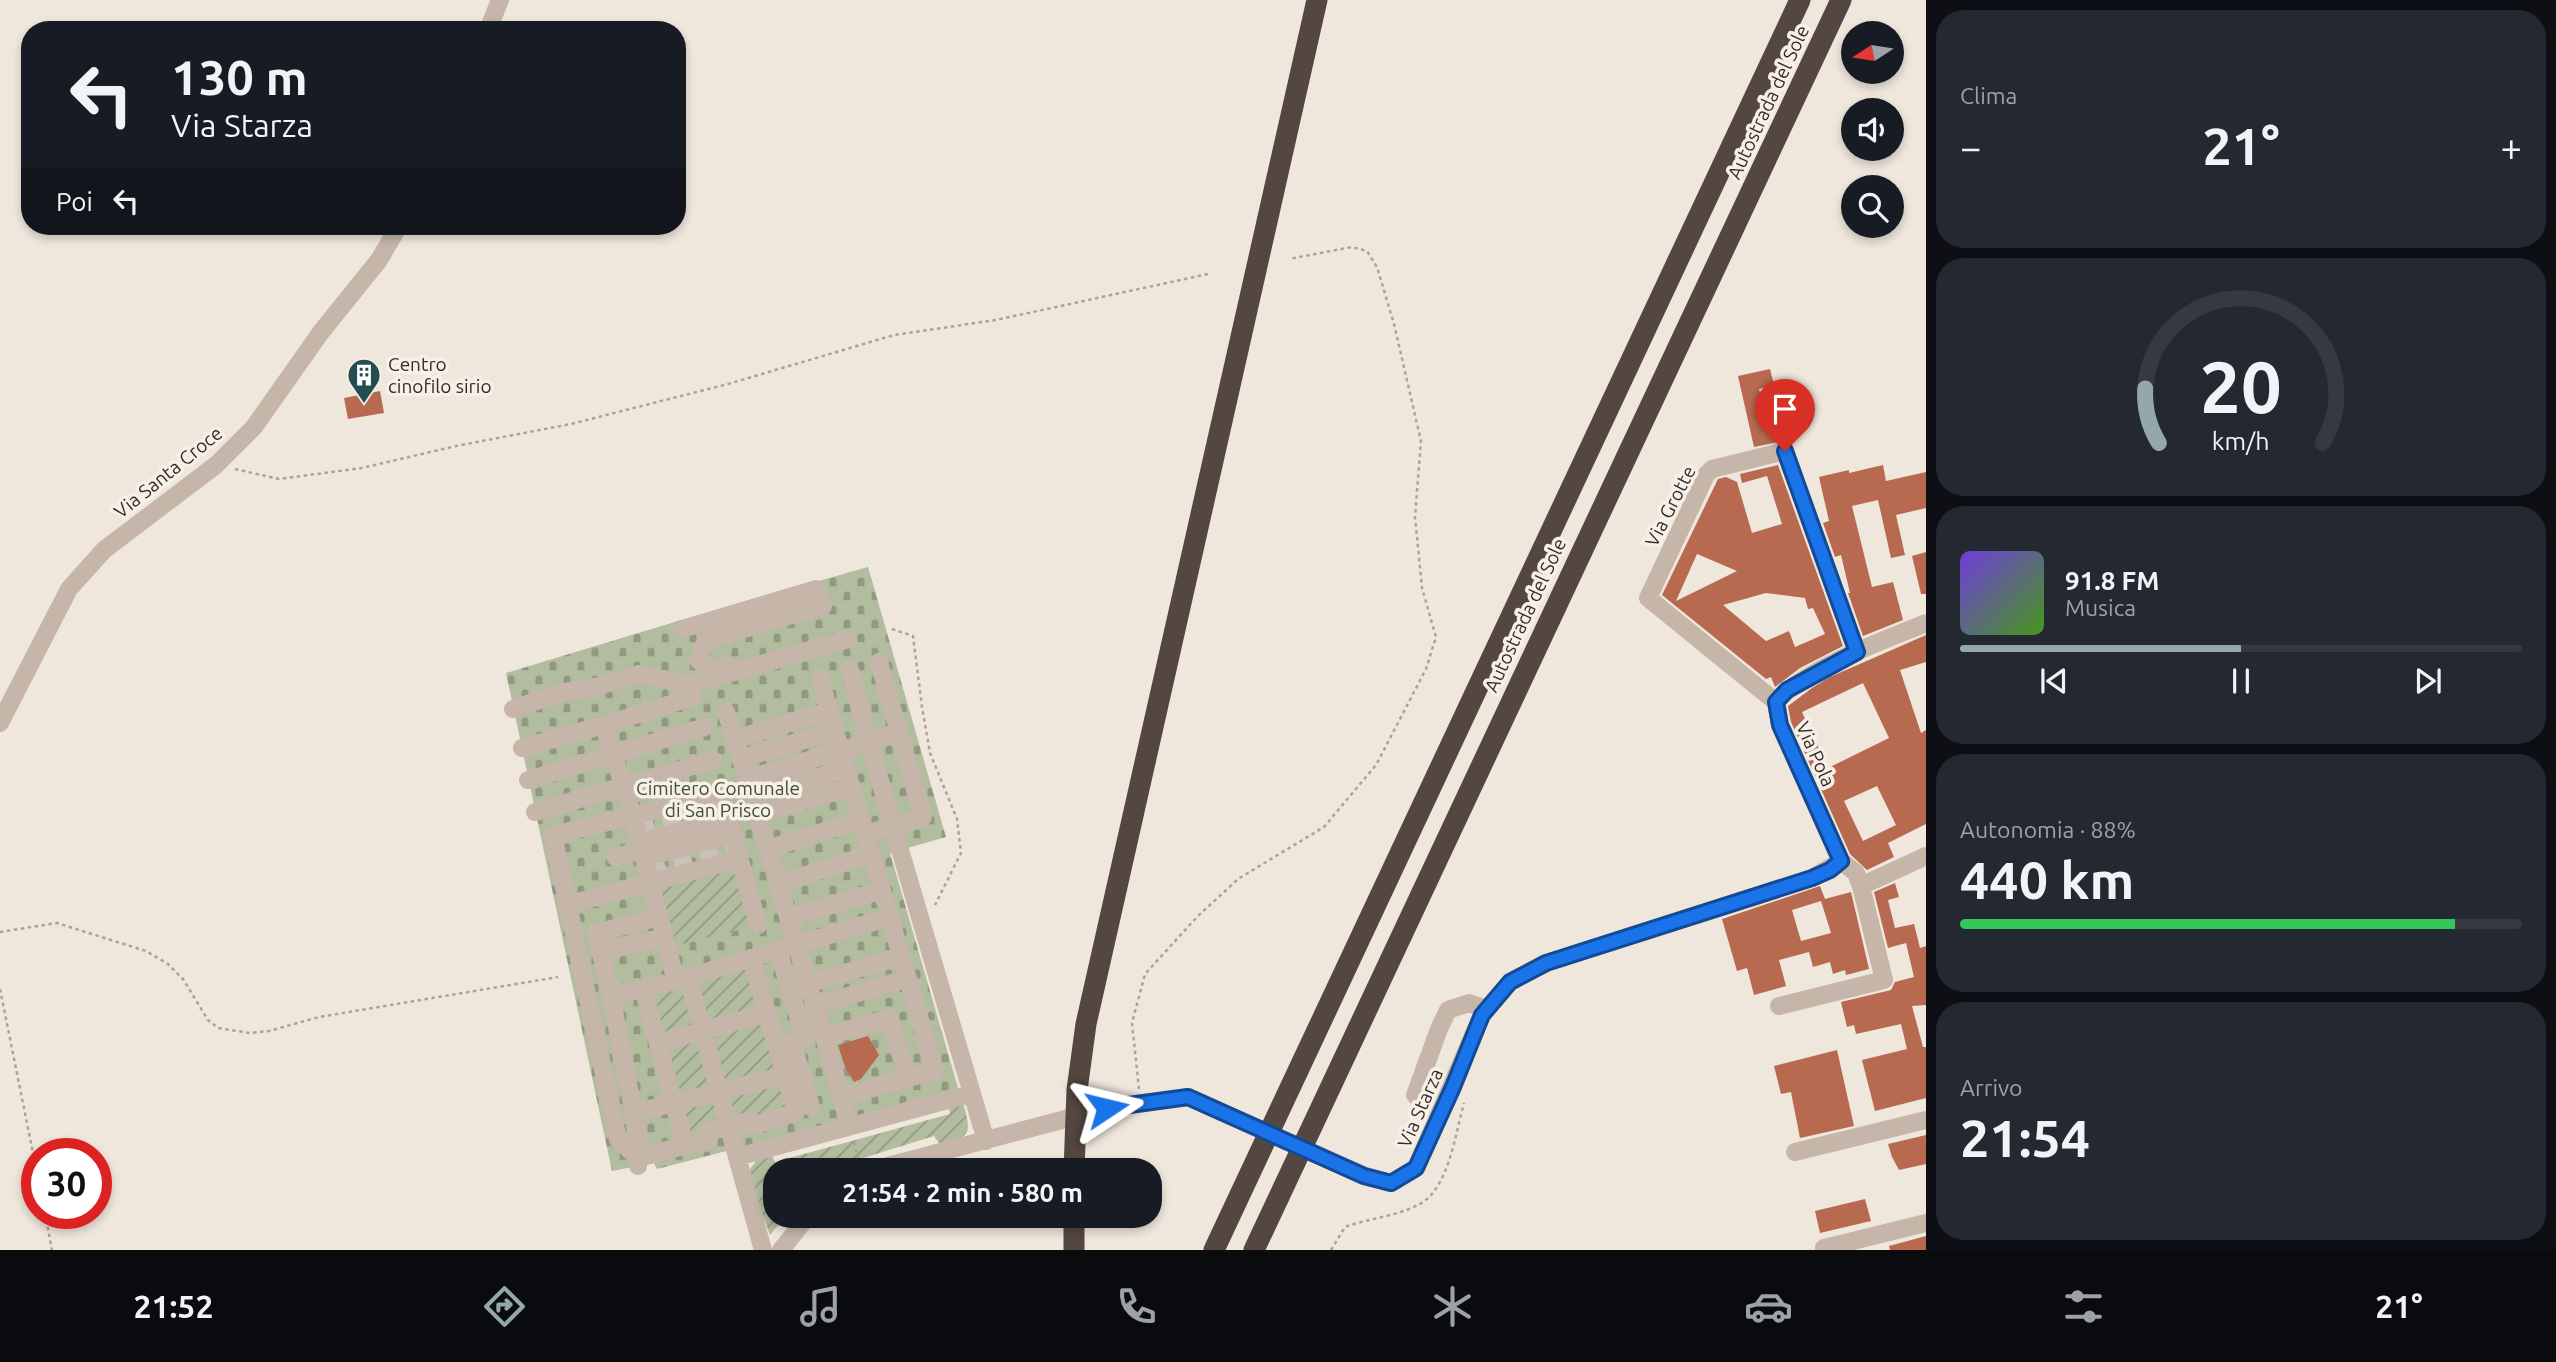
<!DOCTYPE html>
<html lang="it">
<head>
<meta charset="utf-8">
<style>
  body { margin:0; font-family:Ubuntu,sans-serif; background:#242831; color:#f1f3f6; height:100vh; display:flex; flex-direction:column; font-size:26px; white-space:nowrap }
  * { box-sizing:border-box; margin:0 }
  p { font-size:23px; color:#9ea1a6 }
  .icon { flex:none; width:38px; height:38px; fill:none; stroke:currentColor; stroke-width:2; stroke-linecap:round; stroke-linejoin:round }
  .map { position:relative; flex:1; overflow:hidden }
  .panel { display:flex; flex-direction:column; gap:10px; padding:10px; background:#0d0f14; width:630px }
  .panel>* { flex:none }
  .guide { position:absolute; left:21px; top:21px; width:665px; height:214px; border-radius:28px; box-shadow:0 4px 10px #0003; background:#171b24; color:#f1f3f6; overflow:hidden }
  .needle { width:46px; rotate:258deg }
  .fabs { position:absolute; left:1841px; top:21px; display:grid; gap:14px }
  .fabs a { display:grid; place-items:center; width:63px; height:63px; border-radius:50%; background:#171b24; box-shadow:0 4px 10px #0003; font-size:35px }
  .speed { position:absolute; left:21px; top:1138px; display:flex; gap:14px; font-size:35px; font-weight:700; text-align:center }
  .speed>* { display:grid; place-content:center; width:91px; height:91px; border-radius:50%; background:#171b24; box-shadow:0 4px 10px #0003; line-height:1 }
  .speed .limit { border:10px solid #d22; background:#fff; color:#111 }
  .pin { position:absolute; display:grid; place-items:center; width:60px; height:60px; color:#fff; margin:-72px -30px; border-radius:50% 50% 50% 0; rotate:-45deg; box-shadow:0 0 7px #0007 }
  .pin .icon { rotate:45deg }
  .me { position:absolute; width:77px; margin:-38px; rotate:80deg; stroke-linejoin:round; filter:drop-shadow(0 0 5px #0008) }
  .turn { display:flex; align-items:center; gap:24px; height:147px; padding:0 35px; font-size:32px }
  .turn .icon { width:91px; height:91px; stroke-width:2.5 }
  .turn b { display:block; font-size:49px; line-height:60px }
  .then { display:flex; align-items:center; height:66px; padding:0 35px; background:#0003; gap:14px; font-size:26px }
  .big { font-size:52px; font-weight:700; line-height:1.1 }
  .panel .widget { flex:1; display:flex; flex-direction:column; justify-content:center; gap:10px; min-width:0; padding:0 24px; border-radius:28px; background:#242831 }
  .panel .dial { align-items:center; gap:0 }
  .dial svg { height:182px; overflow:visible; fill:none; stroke:#363941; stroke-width:7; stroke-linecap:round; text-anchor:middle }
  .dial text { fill:#f1f3f6; stroke:none }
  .song { display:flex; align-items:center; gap:21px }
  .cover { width:84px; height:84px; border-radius:10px; background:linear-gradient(135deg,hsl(260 70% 55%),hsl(100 70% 35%)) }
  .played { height:7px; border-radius:4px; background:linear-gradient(90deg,#94a8ab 50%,#363941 50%) }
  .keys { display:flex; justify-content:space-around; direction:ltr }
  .heat { display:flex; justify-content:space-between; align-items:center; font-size:38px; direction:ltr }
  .charge { height:10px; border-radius:5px; background:linear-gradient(90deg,#34c759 88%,#363941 0) }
  .trip { position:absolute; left:763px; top:1158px; width:399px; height:70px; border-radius:28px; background:#171b24; box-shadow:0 4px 10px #0003; font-weight:700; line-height:70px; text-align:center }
  .dock { display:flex; height:112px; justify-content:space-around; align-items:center; background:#090b0e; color:#9ea1a6 }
  .dock .icon { width:49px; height:49px }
  .dock .on { color:#94a8ab }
  .dock b { font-size:32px; color:#f1f3f6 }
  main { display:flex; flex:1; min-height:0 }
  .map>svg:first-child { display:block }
  .cemetery { fill:url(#cemetery-stones) }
  .garden { fill:url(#garden-furrows) }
  .building { fill:#b86a51; fill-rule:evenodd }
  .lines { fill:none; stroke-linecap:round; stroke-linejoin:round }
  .minor-tunnel { stroke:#cac1b8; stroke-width:18; stroke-dasharray:18 9; stroke-linecap:butt }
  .path { stroke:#b1a194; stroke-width:2.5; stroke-dasharray:3.5 3.5; stroke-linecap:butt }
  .minor { stroke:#c6b6aa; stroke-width:18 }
  .highway { stroke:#544640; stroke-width:21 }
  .route-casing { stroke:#114b97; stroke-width:18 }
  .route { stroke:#1a73e8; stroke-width:12 }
  .labels { text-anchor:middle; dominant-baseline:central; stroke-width:7; stroke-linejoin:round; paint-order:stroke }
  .street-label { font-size:19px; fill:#342c28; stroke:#f7f0e8 }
  .poi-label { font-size:19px; fill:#342c28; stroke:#f7f0e8; text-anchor:start }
  .park-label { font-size:19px; fill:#434f2f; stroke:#f7f0e8 }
</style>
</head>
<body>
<main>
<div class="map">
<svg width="1926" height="1250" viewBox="0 0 1926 1250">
  <defs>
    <pattern id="cemetery-stones" width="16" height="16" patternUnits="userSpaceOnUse" patternTransform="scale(1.75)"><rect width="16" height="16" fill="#b2bc9e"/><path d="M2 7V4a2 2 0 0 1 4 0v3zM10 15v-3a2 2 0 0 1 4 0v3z" fill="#929981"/></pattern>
    <pattern id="garden-furrows" width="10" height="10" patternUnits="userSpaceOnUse" patternTransform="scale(1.75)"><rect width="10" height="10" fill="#b2bc9e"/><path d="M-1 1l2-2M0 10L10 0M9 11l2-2" fill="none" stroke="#929981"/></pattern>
  </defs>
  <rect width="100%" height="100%" fill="#efe6dc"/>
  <path class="cemetery" d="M868,567L946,837L890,853L959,1091L657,1169L654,1163L612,1171L506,673L678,621Z"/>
  <path class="garden" d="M738,859L758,925L667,948L651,883Z
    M751,958L796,1112L685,1145L643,988Z
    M948,1103H963C972,1134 971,1136 941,1146L934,1136L844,1164L831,1171H775V1216H786L770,1235L747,1173L759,1157L771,1153L775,1162L950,1114Z"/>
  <path class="building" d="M1770,369L1774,385L1759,389L1768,427L1784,423L1788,440L1754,447L1738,376Z
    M380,391L384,413L348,419L344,398Z
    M1778,465L1843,646L1800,668L1775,687L1771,677L1766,679L1662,595L1718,479L1726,477L1737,482L1752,533L1782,524L1767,476L1742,483L1740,474ZM1697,554L1737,571L1676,601ZM1766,593L1805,598L1808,609L1813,608L1825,634L1795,647L1789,631L1766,641L1723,605Z
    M1883,465L1886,481L1926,472V508L1896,515L1905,555L1891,558L1878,500L1852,506L1872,587L1893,582L1903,620L1863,636L1848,593H1850L1841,555L1835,557L1823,523L1829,521L1819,477L1849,470V473Z
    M1926,552V594H1921L1912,556Z
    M1926,635V662L1900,670L1921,733L1926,730V824L1888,843L1894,857L1867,870L1850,854L1791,722L1788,706L1812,688L1830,677ZM1863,683L1889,738L1828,768L1802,712ZM1877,786L1896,825L1863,841L1844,801Z
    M1895,883L1899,897L1888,900L1895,928L1914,924L1920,948L1926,946V1005L1912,1006L1923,1047H1926V1098L1875,1111L1862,1060L1907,1049L1901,1024L1856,1034L1854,1025L1847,1027L1841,1002L1891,990L1895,982L1914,977L1906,943L1888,948L1874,892Z
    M1820,886L1825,899L1851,892L1869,969L1846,975L1845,970L1833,974L1830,962L1813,967L1809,952L1779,960L1786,986L1754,995L1747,968L1737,971L1722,919ZM1821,901L1831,933L1801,941L1792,910Z
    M868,1036L879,1055L861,1079L854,1082L845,1067L838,1045Z
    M1837,1050L1854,1126L1800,1138L1791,1092L1781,1094L1774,1066Z
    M1926,1135V1164L1899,1170L1892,1157L1888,1144Z
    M1865,1199L1871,1221L1820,1233L1815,1211Z
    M1926,1236V1250H1890L1889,1246Z"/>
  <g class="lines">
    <path class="minor-tunnel" d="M637,831L725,808
      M647,867L734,844"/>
    <path class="path" d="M235,469L279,479L362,468L456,446L571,424L728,384L894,335L996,320L1208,274
      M892,629L913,636L922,707L930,753L957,819L961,853L935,905
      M0,932L57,923L146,951L168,964L183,979L208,1020L218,1028L250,1033L269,1031L319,1017L558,977
      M0,989L37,1173
      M1139,1089L1132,1023L1145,974L1197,917L1238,879L1324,827L1376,765L1426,669L1436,637L1422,588L1415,517L1421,441L1394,324L1377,267L1367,251L1352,247L1289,259
      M854,1142L858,1159
      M45,1213L52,1250
      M1331,1250L1345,1227C1369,1218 1401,1216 1423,1202C1449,1185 1456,1131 1464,1103"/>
    <path class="minor" d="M488,30L500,0
      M1926,623C1885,640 1804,669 1776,702L1780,725L1841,861L1856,873L1861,886L1926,856
      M682,629L816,589L823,606L706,640L698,660L711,671L728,666L735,671
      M850,670L869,742L899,733
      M820,678L829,711
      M1776,702L1648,598L1706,475L1712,469L1785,451L1857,652
      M513,709L560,693L596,687L639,674L689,685
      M726,712L735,739
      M0,723L69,589L104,550L216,465L254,427L321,332L379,260L399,226
      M604,725L693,697L689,685L848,639
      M522,748L604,725L633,816L553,835L618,1139L638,1158L709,1139V1131L750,1121L752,1126L796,1112L751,958
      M740,759L834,731
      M746,779L869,742L893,826L923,817L879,662
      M528,780L705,727
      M751,796L846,769
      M535,812L713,760
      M757,815L851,787
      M714,822L718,839L658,854L654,838Z
      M865,834L893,826L986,1141
      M767,849L861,820
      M615,857L653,847
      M778,884L871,854
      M567,905L738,859
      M788,918L882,890
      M758,925L721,792L633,816L676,981L786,948
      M796,945L890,917
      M778,950L805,1038L792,1042L811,1107
      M601,952L664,937
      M688,977L737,1157
      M808,984L901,956
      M643,988L685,1145
      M611,996L596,933L659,917
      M815,1006L908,978
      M1779,1006L1884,980L1861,886
      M824,1037L735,739L829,711L935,1071L908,1078
      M658,1043L767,1013
      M1415,1095L1439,1029L1448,1010L1469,1003L1487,1009
      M841,1097L908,1078L889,1018L824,1037L848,1120
      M634,1113L785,1075
      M1795,1152L1926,1120
      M638,1166L639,1140L611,996L676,981
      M869,1171L1107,1108L1188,1097L1365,1176L1391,1183L1416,1168L1482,1015L1510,982L1546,963L1812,878L1841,861
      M1824,1248L1926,1223
      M763,1250L737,1157L970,1094
      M781,1250L808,1216"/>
    <path class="highway" d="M1074,1171L1077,1090L1086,1024L1317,0
      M1074,1250V1216
      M1214,1250L1800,0
      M1254,1250L1841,0"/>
  </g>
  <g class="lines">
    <defs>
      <path id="route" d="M1107,1108L1188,1097L1364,1176L1391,1183L1416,1168L1453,1087L1482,1015L1510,982L1546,963L1812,878L1830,870L1841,861L1780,725L1776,702L1787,690L1857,652L1785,451"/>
    </defs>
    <use href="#route" class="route-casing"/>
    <use href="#route" class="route"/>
  </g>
  <defs>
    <symbol id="building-pin" viewBox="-11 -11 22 30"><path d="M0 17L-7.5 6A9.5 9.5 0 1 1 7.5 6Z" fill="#234d50" stroke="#f7f0e8"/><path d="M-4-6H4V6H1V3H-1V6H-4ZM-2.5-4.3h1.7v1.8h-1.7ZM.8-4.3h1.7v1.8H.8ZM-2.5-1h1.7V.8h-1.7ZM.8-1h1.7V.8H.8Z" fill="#fff"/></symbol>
  </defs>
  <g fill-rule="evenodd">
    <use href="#building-pin" x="345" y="356" width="38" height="52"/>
  </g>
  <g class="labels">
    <g class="street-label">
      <text transform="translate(1768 102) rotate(-65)">Autostrada del Sole</text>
      <text transform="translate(168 472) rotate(-39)">Via Santa Croce</text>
      <text transform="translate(1670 506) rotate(-63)">Via Grotte</text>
      <text transform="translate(1525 615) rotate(-65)">Autostrada del Sole</text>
      <text transform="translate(1816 754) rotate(66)">Via Pola</text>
      <text transform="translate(1420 1108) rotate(-66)">Via Starza</text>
    </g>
    <g class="poi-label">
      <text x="388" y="364">Centro<tspan x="388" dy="22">cinofilo sirio</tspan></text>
    </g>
    <g class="park-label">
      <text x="718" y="788">Cimitero Comunale<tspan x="718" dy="22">di San Prisco</tspan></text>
    </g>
  </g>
</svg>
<div class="fabs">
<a><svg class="needle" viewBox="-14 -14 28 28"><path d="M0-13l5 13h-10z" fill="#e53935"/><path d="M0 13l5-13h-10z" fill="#9ea1a6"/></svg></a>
<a><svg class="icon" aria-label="sound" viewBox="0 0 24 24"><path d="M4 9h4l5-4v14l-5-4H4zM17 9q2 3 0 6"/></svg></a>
<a><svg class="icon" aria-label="search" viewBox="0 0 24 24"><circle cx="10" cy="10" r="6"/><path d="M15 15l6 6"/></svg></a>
</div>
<div class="speed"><div class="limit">30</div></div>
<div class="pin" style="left:1785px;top:451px;background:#d93025"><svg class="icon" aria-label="arrive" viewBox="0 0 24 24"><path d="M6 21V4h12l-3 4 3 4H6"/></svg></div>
<svg class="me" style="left:1107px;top:1108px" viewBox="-20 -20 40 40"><path d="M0-17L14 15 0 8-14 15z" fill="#1a73e8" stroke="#fff" stroke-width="4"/></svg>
<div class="trip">21:54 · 2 min · 580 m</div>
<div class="guide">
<div class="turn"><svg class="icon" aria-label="left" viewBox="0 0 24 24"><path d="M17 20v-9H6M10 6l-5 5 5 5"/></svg><div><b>130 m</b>Via Starza</div></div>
<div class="then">Poi<svg class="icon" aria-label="left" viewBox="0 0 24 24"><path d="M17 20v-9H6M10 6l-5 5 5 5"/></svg></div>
</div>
</div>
<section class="panel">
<div class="widget"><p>Clima</p>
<div class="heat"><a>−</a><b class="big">21°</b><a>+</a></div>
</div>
<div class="widget dial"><svg viewBox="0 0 100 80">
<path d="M14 69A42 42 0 1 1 86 69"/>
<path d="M14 69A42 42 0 0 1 8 45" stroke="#94a8ab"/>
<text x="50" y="56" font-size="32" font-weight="700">20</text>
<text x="50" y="72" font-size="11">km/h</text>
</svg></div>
<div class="widget">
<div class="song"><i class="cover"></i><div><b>91.8 FM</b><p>Musica</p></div></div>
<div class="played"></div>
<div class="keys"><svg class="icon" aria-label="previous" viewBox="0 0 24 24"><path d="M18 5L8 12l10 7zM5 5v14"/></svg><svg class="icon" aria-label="pause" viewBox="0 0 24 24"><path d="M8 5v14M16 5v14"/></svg><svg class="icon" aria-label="next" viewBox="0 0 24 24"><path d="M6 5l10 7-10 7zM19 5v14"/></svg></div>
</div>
<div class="widget"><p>Autonomia · 88%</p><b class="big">440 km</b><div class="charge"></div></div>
<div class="widget"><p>Arrivo</p><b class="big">21:54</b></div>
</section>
</main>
<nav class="dock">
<b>21:52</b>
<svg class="icon on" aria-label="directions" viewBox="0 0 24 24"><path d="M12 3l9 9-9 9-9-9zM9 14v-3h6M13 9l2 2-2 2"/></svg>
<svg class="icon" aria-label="music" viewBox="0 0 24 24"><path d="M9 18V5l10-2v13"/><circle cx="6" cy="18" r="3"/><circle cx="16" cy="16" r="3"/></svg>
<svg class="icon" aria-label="phone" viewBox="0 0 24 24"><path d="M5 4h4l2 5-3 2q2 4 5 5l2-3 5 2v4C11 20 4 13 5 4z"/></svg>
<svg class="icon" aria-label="climate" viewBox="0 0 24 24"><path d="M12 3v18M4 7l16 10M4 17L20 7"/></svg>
<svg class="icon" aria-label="car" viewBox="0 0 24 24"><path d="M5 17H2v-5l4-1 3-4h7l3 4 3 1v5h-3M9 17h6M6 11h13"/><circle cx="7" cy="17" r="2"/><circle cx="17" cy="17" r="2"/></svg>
<svg class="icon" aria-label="filters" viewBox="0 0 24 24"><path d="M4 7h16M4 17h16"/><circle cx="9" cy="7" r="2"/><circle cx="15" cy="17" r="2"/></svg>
<b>21°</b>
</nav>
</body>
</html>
